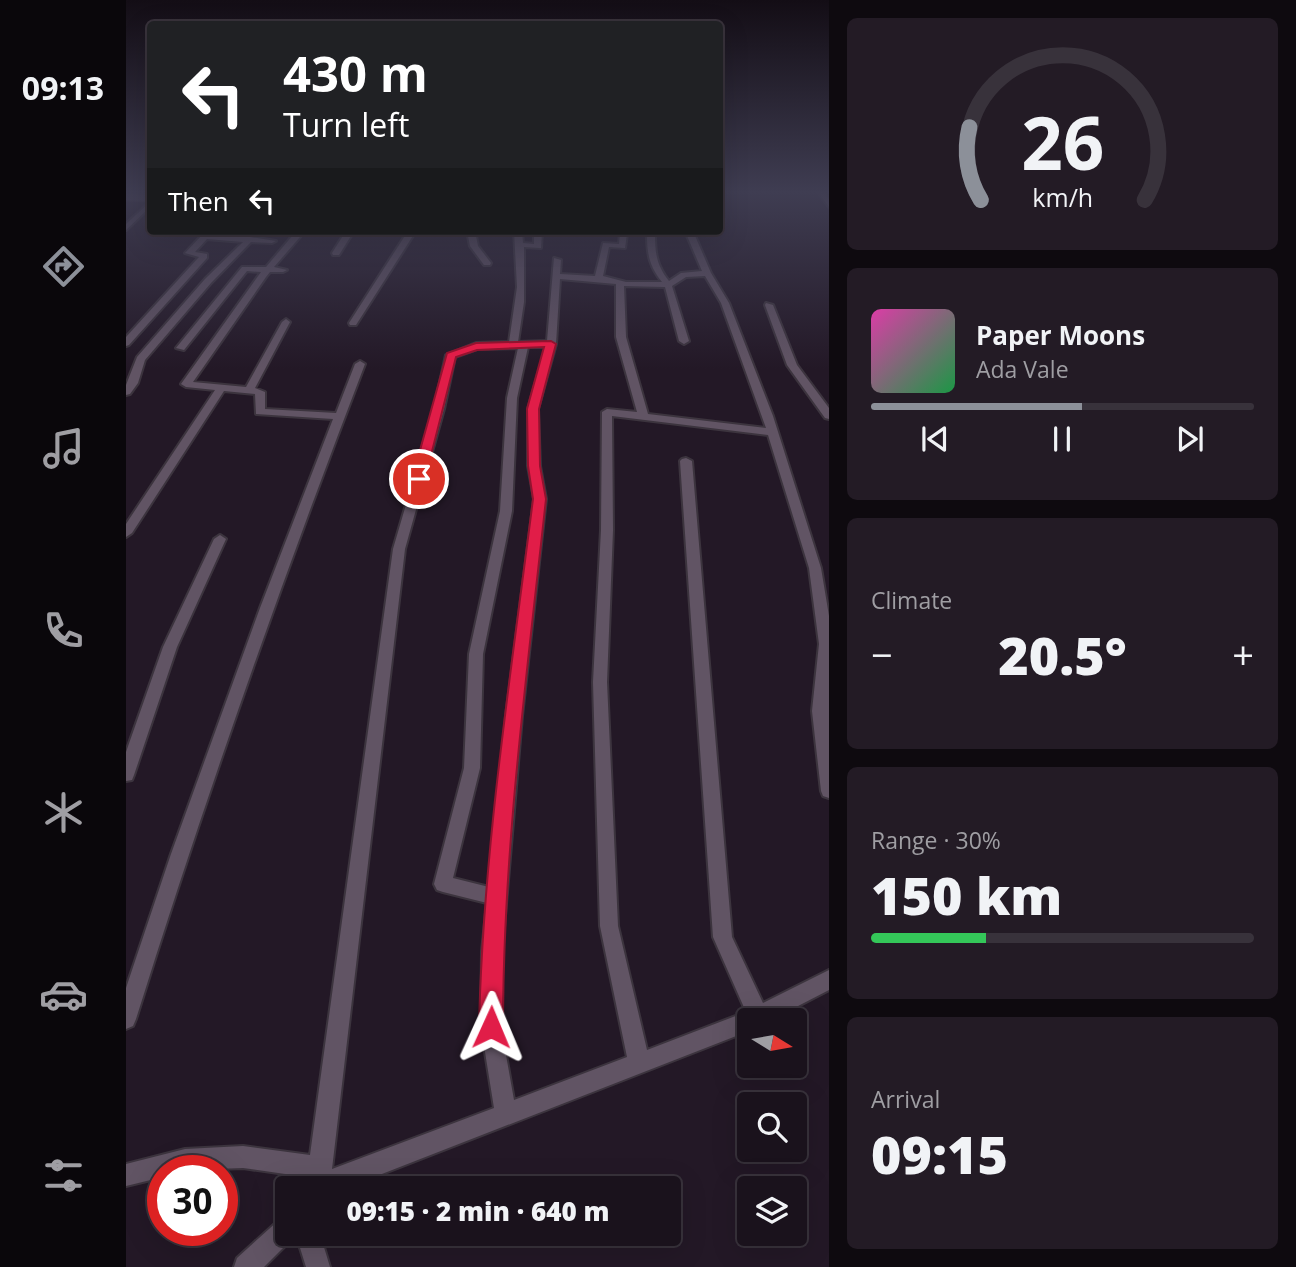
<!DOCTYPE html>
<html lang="en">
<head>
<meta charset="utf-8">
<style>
  body { margin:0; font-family:"Open Sans",sans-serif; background:#231b25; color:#f1f3f6; height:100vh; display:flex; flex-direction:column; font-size:26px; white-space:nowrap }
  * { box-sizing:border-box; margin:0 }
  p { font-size:23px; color:#9f9ea3 }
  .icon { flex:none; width:38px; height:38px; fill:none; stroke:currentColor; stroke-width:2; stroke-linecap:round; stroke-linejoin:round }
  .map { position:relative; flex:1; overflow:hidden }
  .drawer { display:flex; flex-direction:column; gap:18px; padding:18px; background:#0e0a0f; width:467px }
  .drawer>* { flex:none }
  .top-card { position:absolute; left:21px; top:21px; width:576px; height:214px; border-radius:7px; box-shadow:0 7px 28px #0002,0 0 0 2px #38323b; background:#202124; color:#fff; overflow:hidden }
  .needle { width:46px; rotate:101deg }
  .controls { position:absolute; left:611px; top:1008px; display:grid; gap:14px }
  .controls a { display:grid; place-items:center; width:70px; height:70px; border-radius:7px; background:#1a121c; box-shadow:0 7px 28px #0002,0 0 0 2px #38323b; font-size:35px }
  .speed { position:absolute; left:21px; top:1155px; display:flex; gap:14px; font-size:35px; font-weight:700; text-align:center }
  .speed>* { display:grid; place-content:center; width:91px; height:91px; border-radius:50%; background:#1a121c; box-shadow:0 7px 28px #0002,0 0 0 2px #38323b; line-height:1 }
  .speed .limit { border:10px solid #d22; background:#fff; color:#111 }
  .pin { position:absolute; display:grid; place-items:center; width:60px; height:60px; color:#fff; margin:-30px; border:4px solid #fff; border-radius:50%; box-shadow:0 2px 7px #0007 }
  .me { position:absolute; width:77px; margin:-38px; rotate:1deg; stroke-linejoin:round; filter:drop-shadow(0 0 5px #0008) }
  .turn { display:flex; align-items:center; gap:24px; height:147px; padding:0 21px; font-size:32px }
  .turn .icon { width:91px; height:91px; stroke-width:2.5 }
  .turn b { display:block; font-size:49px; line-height:60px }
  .then { display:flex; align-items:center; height:66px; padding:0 21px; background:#0003; gap:14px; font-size:26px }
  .big { font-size:52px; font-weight:800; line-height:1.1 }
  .drawer .widget { flex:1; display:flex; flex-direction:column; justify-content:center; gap:10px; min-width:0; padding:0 24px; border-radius:10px; background:#231b25 }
  .drawer .dial { align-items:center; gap:0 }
  .dial svg { height:182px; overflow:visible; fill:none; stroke:#38323b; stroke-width:7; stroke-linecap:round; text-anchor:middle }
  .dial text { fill:#f1f3f6; stroke:none }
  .song { display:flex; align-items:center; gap:21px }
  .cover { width:84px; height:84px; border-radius:10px; background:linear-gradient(135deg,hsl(320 70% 55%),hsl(140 70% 35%)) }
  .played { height:7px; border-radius:4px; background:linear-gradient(90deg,#8c9099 55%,#38323b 55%) }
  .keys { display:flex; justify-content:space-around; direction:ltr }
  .heat { display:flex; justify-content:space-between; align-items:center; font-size:38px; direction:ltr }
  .charge { height:10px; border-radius:5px; background:linear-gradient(90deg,#34c759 30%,#38323b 0) }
  .trip { position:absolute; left:149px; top:1176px; width:406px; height:70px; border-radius:7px; background:#1a121c; box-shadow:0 7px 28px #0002,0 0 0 2px #38323b; font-weight:800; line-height:70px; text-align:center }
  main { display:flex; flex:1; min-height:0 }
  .tabs { display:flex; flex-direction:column; width:126px; justify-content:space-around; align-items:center; background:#0a070b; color:#9f9ea3 }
  .tabs .icon { width:49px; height:49px }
  .tabs .on { color:#8c9099 }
  .tabs b { font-size:32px; color:#f1f3f6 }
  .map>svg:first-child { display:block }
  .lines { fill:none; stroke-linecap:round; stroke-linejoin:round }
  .street-casing { stroke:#3c343e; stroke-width:4 }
  .secondary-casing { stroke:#3c343e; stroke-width:3 }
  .street { fill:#615464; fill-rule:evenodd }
  .secondary { fill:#615464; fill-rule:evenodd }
  .route { fill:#e11d48; stroke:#92132f; stroke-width:2 }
</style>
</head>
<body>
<main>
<nav class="tabs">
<b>09:13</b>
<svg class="icon on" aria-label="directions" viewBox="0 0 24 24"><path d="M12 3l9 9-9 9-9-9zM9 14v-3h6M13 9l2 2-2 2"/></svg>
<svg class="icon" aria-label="music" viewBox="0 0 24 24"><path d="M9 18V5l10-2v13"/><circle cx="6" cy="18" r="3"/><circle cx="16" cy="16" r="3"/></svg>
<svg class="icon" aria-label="phone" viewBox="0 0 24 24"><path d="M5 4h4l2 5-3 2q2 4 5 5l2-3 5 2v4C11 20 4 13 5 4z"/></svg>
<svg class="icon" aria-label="climate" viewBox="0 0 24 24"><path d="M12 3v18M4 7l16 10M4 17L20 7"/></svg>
<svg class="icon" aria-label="car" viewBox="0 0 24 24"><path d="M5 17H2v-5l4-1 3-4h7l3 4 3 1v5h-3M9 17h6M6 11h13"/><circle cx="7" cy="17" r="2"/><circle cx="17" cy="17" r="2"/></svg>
<svg class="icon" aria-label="filters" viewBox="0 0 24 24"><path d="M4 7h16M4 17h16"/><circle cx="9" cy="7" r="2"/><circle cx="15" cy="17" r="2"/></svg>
</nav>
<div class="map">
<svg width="703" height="1267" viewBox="0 0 703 1267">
  <rect width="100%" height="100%" fill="#231826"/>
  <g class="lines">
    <defs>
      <path id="street" d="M691,191H698L703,199V207Z
        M24,202V207L0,230V224Z
        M220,231H228L213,255H207L206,253Z
        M282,231H290L230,325H224L223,323Z
        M341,231H349L352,246L365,263L364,265H358L344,246Z
        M388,231H396L397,243L408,244V231H416L415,248L398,247V302L392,342L421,341L428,258L435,260L434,274L469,276L477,243L493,244L494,234L455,233L451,231H536V235H529C529,254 531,266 543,281L555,273L576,271L559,231H567L585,273L603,303L647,416L695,568L703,616V798L697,796L695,791L686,711L693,644L683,568L642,435L486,416L487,530L481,682L492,926L521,1050L620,1012L587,937L554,461L556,459L560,458L566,461L606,937L637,1003L703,970V990L645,1020H623V1031L220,1188H191L187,1178L117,1168L37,1171V1177L0,1186V1164L59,1149L117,1146L184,1155L267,549L308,409L320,355L350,343L383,342L391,287ZM501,234L521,235C521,255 524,267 536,282H500L477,276L483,247L499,248ZM579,276L595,303L640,428L522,414L500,337L498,286L539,287L553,341L558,344L563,341L546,286L560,277ZM434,279L490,284V337L511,412L481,409L476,412L475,530L467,682L474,926L501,1057L388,1100L375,1027L376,951L396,716L420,499L414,466L412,409L430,344ZM402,347H420L402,409V466L408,499L380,716L363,887L327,878L354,768L357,654L386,511L391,398ZM392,348L381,398L374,511L343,654L338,768L308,884L311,890L317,892L361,903L356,951L355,1027L368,1108L206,1169L279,549L318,409L329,357L351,349Z
        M76,235L124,237L150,241L146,243L125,242L85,283L19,360L12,383L4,394L0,395V385L11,357L79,279L117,242L81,239L69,252L81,254V258L3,345L0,346V337L73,257L59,253Z
        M167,235L174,237L148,267L161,270L157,272H144L140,277L67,382L120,387L156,322L160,319L164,322L129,388L139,392V409L210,413L229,364L234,361L239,364C156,580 79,798 10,1019L7,1026L0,1029V988L45,854L134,608L207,419L130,414L129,394L98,391L6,533L0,537V524L89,390L60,387L55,384L135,272L121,271L58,350L50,348L116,267H140Z
        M640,303L647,305L671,365L703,408V419L699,418L661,365L639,305Z
        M94,535L100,539L51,647L8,775L6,780L0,781V752L37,647L88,539Z
        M161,1216V1234H194L204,1267H180L170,1235L138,1267H108L111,1258L153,1220Z"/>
      <path id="secondary" d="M0,194L24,195V201L0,200Z"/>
    </defs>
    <use href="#street" class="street-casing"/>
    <use href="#secondary" class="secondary-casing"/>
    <use href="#street" class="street"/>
    <use href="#secondary" class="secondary"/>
  </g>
  <linearGradient id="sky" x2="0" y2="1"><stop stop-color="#130d15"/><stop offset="0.52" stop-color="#3f3d52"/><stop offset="1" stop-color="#3f3d52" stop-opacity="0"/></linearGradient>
  <rect width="703" height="369" fill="url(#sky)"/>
  <path class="route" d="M425,341L430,344L413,409L414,466L420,499C401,674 377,851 377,1027L373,1035L365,1038L357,1035L353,1027C357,850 385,674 407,499L402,466L401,409L418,347L351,350L330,357L299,479L293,483L286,479L321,353L350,343Z"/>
</svg>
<div class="controls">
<a><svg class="needle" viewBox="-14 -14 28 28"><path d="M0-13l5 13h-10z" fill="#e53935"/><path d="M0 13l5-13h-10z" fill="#9f9ea3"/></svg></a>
<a><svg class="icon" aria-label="search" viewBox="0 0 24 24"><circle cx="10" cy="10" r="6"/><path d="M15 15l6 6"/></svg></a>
<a><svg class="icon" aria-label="layers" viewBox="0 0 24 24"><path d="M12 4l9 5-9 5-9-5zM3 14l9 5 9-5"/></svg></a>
</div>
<div class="speed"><div class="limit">30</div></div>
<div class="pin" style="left:293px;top:479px;background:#d93025"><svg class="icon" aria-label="arrive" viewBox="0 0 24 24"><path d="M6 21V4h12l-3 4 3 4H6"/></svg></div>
<svg class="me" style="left:365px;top:1027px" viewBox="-20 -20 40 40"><path d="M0-17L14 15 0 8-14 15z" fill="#e11d48" stroke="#fff" stroke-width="4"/></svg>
<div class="trip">09:15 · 2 min · 640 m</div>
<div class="top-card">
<div class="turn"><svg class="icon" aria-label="left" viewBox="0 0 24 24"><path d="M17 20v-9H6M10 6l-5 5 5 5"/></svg><div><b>430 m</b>Turn left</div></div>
<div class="then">Then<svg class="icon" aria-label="left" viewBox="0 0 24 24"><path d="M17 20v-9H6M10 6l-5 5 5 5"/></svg></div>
</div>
</div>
<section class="drawer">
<div class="widget dial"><svg viewBox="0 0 100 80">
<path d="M14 69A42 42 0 1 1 86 69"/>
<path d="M14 69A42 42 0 0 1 9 37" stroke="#8c9099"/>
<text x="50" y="56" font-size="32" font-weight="700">26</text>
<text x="50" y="72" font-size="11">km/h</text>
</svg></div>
<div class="widget">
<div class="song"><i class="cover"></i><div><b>Paper Moons</b><p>Ada Vale</p></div></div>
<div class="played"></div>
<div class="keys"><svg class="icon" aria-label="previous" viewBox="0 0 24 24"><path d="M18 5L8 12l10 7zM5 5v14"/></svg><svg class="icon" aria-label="pause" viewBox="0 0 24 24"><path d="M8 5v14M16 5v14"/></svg><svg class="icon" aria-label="next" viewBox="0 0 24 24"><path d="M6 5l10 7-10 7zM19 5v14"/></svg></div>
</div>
<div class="widget"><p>Climate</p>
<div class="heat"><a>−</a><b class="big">20.5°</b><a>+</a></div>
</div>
<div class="widget"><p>Range · 30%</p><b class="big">150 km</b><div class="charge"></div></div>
<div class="widget"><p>Arrival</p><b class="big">09:15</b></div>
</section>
</main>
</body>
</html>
